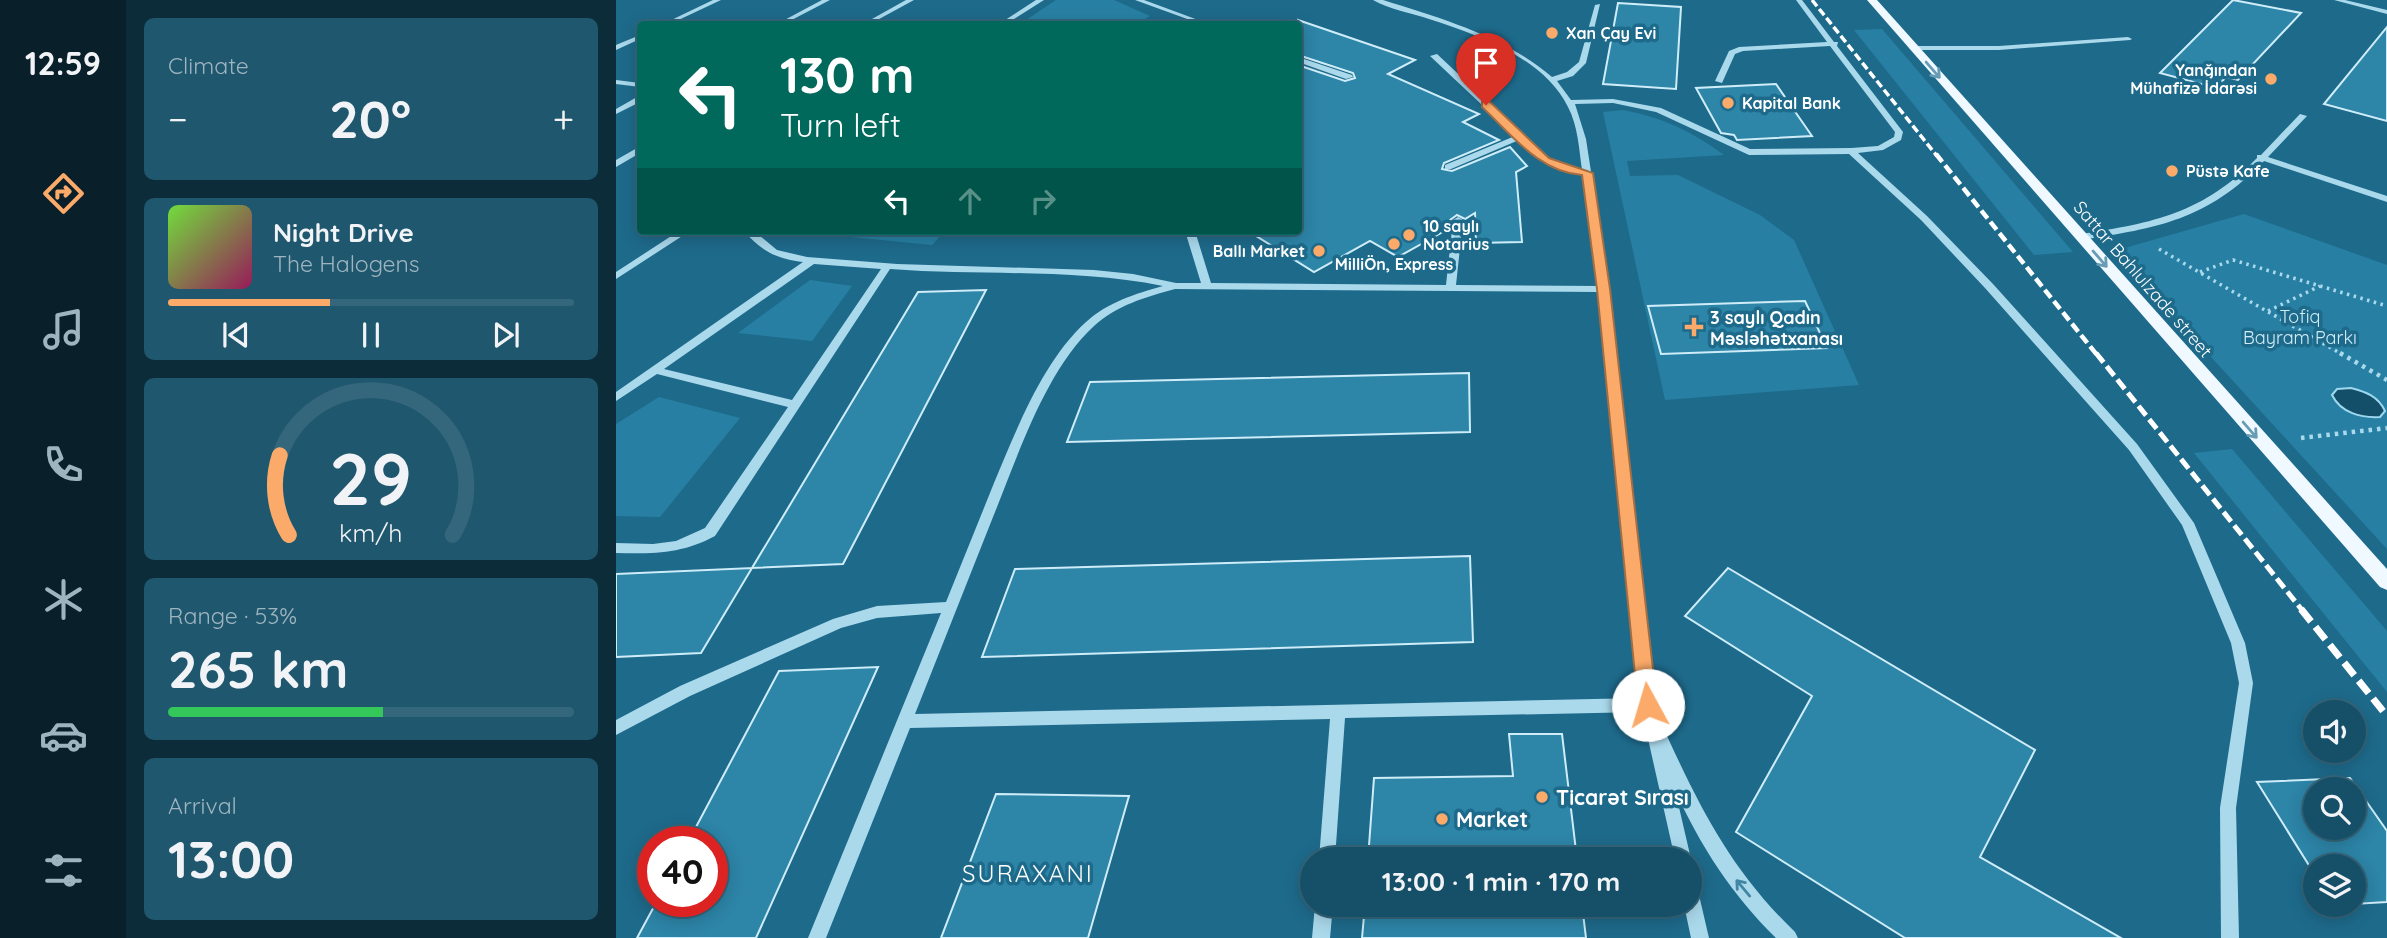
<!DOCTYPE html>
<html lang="en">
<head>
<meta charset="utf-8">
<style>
  body { margin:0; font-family:Quicksand,sans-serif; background:#1f576e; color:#f1f3f6; height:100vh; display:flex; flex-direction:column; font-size:26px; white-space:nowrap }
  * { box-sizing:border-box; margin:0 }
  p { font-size:23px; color:#9eb5c0 }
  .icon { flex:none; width:38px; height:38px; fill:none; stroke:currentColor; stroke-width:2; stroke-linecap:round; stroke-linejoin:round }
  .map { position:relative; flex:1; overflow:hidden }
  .drawer { display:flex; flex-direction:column; gap:18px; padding:18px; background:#0c2c39; width:490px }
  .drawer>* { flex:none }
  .banner { position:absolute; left:21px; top:21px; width:665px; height:214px; border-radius:7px; box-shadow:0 4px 18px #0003,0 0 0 2px #35677c; background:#00695c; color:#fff; overflow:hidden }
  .buttons { position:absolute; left:1687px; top:700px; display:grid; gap:14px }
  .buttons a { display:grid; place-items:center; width:63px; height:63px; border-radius:50%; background:#165068; box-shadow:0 4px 18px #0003,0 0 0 2px #35677c; font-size:35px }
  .speed { position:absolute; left:21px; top:826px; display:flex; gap:14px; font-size:35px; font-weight:700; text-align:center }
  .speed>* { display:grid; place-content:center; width:91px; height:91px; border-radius:50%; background:#165068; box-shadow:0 4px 18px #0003,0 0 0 2px #35677c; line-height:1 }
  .speed .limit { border:10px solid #d22; background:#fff; color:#111 }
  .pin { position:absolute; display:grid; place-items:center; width:60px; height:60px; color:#fff; margin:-72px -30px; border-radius:50% 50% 50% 0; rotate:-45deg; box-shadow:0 0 7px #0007 }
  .pin .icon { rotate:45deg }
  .me { position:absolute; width:77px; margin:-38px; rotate:354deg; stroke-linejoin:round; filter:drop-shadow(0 0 5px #0008) }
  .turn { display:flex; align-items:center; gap:24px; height:147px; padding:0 28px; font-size:32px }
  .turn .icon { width:91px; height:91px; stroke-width:2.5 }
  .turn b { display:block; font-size:49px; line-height:60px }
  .lanes { display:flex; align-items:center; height:66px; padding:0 28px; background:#0003; justify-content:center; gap:35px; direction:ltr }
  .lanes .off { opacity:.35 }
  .big { font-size:52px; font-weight:700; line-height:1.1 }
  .drawer .widget { flex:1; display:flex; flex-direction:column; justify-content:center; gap:10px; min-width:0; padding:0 24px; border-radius:10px; background:#1f576e }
  .drawer .dial { align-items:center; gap:0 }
  .dial svg { height:182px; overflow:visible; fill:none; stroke:#35677c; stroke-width:7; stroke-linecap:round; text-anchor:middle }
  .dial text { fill:#f1f3f6; stroke:none }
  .song { display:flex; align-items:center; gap:21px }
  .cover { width:84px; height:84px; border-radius:10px; background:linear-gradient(135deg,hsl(100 70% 55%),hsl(330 70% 35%)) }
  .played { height:7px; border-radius:4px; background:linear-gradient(90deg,#fbaa69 40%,#35677c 40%) }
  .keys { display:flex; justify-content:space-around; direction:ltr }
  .heat { display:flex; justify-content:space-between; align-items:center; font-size:38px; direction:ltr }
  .charge { height:10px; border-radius:5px; background:linear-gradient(90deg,#34c759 53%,#35677c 0) }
  .trip { position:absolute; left:684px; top:847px; width:402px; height:70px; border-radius:35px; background:#165068; box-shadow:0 4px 18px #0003,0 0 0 2px #35677c; font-weight:700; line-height:70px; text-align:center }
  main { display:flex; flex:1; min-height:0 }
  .dock { display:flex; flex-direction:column; width:126px; justify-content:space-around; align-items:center; background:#09202a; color:#9eb5c0 }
  .dock .icon { width:49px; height:49px }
  .dock .active { color:#fbaa69 }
  .dock b { font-size:32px; color:#f1f3f6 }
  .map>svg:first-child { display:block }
  .green { fill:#2780a3 }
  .water { fill:#144f69; stroke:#9dd8ee; stroke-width:2 }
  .building { fill:#2d85a8; stroke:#cfedf9; stroke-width:2; fill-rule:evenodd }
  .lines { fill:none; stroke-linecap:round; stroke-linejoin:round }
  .path-far1 { stroke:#aad9ec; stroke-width:3.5; stroke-dasharray:2.5 4.5; stroke-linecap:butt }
  .path { stroke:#aad9ec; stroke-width:4.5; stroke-dasharray:3.5 5; stroke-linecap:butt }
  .minor { fill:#aad9ec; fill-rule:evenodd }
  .major { fill:#eff9ff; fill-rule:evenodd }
  .rail-far3 { stroke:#fff; stroke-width:3.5; stroke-dasharray:8 3.5; stroke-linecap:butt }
  .rail-far2 { stroke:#fff; stroke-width:4.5; stroke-dasharray:10 4.5; stroke-linecap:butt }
  .rail-far1 { stroke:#fff; stroke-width:5; stroke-dasharray:12 5; stroke-linecap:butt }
  .rail { stroke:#fff; stroke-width:7; stroke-dasharray:16 7; stroke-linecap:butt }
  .oneway { stroke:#679cb4 }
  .oneway2 { stroke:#4186a3 }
  .route { fill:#fbaa69; stroke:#a36e44; stroke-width:2 }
  .poi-dot { fill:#fbaa69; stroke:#1e6a8b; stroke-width:2.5 }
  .labels { text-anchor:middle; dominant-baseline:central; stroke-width:7; stroke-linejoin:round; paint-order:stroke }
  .far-poi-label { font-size:16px; font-weight:bold; fill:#fff; stroke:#1e6a8b; text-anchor:start }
  .street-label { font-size:18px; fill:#fff; stroke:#1e6a8b }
  .park-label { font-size:18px; fill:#cfedf9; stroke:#1e6a8b }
  .poi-label { font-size:18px; font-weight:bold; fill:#fff; stroke:#1e6a8b; text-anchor:start }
  .near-poi-label { font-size:21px; font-weight:bold; fill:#fff; stroke:#1e6a8b; text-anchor:start }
  .near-quarter-label { font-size:24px; letter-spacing:2px; fill:#fff; stroke:#1e6a8b }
</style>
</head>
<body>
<main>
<nav class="dock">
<b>12:59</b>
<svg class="icon active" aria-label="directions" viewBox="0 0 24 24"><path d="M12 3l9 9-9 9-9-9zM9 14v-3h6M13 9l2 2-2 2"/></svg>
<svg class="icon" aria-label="music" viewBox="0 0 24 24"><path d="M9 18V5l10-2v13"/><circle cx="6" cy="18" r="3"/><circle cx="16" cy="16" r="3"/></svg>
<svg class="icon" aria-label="phone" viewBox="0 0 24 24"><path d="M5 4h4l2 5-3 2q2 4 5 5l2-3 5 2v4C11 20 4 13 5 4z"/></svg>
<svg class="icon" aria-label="climate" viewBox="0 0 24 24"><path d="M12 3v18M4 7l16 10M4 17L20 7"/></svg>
<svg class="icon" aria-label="car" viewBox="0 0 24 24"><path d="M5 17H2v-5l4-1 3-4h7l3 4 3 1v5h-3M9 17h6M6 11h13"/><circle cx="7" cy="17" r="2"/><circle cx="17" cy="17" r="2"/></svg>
<svg class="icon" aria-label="filters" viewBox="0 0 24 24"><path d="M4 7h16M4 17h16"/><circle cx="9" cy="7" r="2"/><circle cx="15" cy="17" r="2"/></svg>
</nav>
<section class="drawer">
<div class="widget"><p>Climate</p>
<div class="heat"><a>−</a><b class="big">20°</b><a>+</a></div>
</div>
<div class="widget">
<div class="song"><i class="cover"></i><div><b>Night Drive</b><p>The Halogens</p></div></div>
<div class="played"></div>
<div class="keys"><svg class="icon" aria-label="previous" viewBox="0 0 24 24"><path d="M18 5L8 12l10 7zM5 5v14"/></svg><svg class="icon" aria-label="pause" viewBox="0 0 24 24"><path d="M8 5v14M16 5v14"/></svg><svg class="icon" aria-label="next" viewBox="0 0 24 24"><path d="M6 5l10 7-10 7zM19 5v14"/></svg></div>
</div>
<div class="widget dial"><svg viewBox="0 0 100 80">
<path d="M14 69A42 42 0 1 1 86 69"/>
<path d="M14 69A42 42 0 0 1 10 34" stroke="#fbaa69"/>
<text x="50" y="56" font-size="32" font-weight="700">29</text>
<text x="50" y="72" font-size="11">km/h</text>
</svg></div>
<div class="widget"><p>Range · 53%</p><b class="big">265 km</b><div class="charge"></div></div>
<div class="widget"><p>Arrival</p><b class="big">13:00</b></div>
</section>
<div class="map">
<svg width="1771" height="938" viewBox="0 0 1771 938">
  <rect width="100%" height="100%" fill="#1e6a8b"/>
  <path class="green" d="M440,0H498L534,16L520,24H404Z
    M1266,29L1457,252L1418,255L1238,30Z
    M1007,110C1046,117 1077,132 1108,155L1011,161L1014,176L1062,175L1144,215L1178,240L1243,385L1049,400L987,112Z
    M1628,214L1771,265V549L1498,251Z
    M174,231H329L316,245Z
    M194,280L236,286L196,341L122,333Z
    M43,397L124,418L44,517L0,516V424Z
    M1616,449L1771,631V692L1578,453Z"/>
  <path class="water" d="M1735,388C1750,392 1762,396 1769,411L1764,417C1745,418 1725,413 1716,395L1721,389Z"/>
  <path class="building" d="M1617,0L1685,13L1622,80L1610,77L1600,88L1544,73Z
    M1002,3L1065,7L1060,89L987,84Z
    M682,20L799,60L772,74L863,114L847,122L883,140L828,163L826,169L836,171L894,147L911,166L900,172L906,242L860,243L859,213L849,219L841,215L834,220V228L782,257L754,241L698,272L632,231H682V65L729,81L739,78L737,73L682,55Z
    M1771,27V121L1708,104Z
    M1160,84L1196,136L1121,140L1118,135L1105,133L1080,88Z
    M370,290L227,564L136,568L302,292Z
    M1189,301L1211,348L1045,354L1032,306Z
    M853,373L854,432L451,442L474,382Z
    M854,556L857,642L366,657L399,569Z
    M136,568L85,653L0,657V574Z
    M1112,568L1419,750L1364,857L1505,938H1289L1120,832L1196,696L1069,616Z
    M262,667L140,938H21L41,901H96V842H72L163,671Z
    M893,734H946L961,859H752L758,778L897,776Z
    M1734,778L1771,831V902L1738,904V866H1699V875L1641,782ZM1699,789H1738V828H1699Z
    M380,794L513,796L472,938H325Z
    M749,905H966L970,938H746Z"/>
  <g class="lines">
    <path class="path-far1" d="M1543,249L1727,355
      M1584,272L1617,260L1771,306
      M1652,311L1704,286"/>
    <path class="path" d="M1724,353L1771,380
      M1685,438L1771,428"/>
    <path class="minor" d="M97,0H105L54,24H47Z
      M206,0H214L168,24H161Z
      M290,0H298L254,24H247Z
      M420,0H428L390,24H383Z
      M519,0H528L593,24H585Z
      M757,0H767C827,19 888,36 936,77L951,72L963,62L979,5L984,4L970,63L957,76L941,81L955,100L997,99L1045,108L1134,149L1235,148L1262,146L1278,137L1279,132L1214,46L1127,51L1119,54L1106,83L1099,81L1113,51L1123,47L1211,42L1180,0H1186L1218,42H1222L1221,46L1287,132L1285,140L1267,150L1242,153L1311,216L1377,284L1521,444L1578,523L1629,643L1637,683L1620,808L1623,938H1605L1604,808L1623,683L1615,643L1566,525L1513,450L1369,288L1305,220L1233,154L1133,155L1040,112L997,103L959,104L970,139L993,289L1040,705L1046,734L1051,736C1087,814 1117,872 1179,932L1182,938H1160C1117,896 1084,846 1059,790L1075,859L1074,861V859H1059L1026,712L729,718L719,859H703L714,719L294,728L210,938H192L325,613L261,618L225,628L74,696L0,735V720L64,686L217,619L261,606L330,602C346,562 362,523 378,483C401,429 426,362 470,322C492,302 519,294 547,286C457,268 366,276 274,269L99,536C66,554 36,554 0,553V543L37,544L60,541L89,528L172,407L41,374L0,401V392L187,262C161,259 145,251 128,231H138L161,250L191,257L281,264L478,270L517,274L560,283H585L569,231H579L595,283L830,285L837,220L842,217L847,220L840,285L983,286L967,175C939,172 923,159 903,140L835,169H829V165L899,136L814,56L821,54L932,158L955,169L966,170C963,149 962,126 952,107C927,57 862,35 813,19C795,13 773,9 757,0ZM198,264L265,269L176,400L48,369ZM559,289L983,292L1024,698L299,714C325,648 351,583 377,517C402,456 429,371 478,326C501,305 530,297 559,289Z
      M1718,0H1729L1771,10V14Z
      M24,35V39L0,50V45Z
      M1512,37L1516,39L1514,40L1383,50H1298L1294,48L1298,46H1383Z
      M682,57L736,75L737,77L730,79L682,62Z
      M0,80L24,83V87L0,84Z
      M21,97H24V102L0,114V109Z
      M1684,114L1691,116L1652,157L1771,196V202L1648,161C1591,220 1542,228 1465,240L1460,237L1465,234C1538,223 1587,213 1641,158V155H1645Z
      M21,148H24V153L0,167V160Z
      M63,231H74L0,279V272Z
      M1074,887L1080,889L1083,895L1093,938H1075L1068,905H1074Z
      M699,905H717L714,938H696Z"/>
    <path class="major" d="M1251,0H1261L1771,569V590L1764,587Z"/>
    <path class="rail-far3" d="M1196,0L1321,156"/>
    <path class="rail-far2" d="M1320,154L1481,355"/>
    <path class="rail-far1" d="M1480,353L1686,610"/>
    <path class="rail" d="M1685,609L1771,716"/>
  </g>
  <defs><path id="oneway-shaft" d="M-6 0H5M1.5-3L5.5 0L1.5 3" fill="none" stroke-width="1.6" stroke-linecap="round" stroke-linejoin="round" transform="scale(1.75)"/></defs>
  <g class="oneway">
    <use href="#oneway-shaft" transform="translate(1317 70) rotate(49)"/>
    <use href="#oneway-shaft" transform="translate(1484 259) rotate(49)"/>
    <use href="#oneway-shaft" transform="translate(1634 430) rotate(49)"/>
  </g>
  <use class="oneway2" href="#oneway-shaft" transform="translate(1127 888) rotate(-130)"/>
  <path class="route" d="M866,102H874L933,158L977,173L994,289L1041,705L1039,711L1032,713L1025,711L1022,705L981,289L966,175C923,172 896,135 866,107Z"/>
  <g class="poi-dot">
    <circle cx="936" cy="33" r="7"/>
    <circle cx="1655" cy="79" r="7"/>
    <circle cx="1112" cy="103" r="7"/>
    <circle cx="1556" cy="171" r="7"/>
    <circle cx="793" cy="235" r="7"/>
    <circle cx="778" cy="244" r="7"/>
    <circle cx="703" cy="251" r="7"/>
    <path d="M1074.5 316.5h7v7h7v7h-7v7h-7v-7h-7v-7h7z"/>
    <circle cx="926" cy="797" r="7"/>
    <circle cx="826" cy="819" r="7"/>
  </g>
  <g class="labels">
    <g class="far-poi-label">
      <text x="950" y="33">Xan Çay Evi</text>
      <text x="1641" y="70" text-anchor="end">Yanğından<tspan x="1641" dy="18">Mühafizə İdarəsi</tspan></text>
      <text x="1126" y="103">Kapital Bank</text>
      <text x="1570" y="171">Püstə Kafe</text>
      <text x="807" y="226">10 saylı<tspan x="807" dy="18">Notarius</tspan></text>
      <text x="689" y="251" text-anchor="end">Ballı Market</text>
      <text x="778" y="264" text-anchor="middle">MilliÖn, Express</text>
    </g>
    <g class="street-label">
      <text transform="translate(1527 279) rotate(49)">Sattar Bahlulzade street</text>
    </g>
    <g class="park-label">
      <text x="1684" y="316">Tofiq<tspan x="1684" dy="21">Bayram Parkı</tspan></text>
    </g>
    <g class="poi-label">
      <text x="1094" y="317">3 saylı Qadın<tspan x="1094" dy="21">Məsləhətxanası</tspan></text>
    </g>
    <g class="near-poi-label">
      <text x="940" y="797">Ticarət Sırası</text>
      <text x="840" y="819">Market</text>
    </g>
    <g class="near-quarter-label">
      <text x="412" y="873">SURAXANI</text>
    </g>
  </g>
</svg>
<div class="buttons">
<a><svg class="icon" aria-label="sound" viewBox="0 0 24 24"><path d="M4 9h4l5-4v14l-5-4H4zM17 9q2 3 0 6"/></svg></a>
<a><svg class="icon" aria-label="search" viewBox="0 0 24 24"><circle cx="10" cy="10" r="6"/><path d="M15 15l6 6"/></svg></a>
<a><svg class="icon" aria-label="layers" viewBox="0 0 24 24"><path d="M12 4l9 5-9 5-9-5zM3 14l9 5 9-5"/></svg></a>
</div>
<div class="speed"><div class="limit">40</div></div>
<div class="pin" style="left:870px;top:105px;background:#d93025"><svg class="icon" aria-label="arrive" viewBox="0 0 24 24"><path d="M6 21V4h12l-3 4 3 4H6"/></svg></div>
<svg class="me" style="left:1032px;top:705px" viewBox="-20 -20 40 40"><circle r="19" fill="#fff"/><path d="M0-13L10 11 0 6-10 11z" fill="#fbaa69"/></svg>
<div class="trip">13:00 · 1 min · 170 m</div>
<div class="banner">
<div class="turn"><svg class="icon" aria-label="left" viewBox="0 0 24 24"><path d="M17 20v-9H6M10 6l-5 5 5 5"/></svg><div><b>130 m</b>Turn left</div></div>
<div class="lanes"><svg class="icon" aria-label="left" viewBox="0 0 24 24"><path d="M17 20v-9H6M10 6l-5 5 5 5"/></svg><svg class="icon off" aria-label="ahead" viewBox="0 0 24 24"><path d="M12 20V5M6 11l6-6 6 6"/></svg><svg class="icon off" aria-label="right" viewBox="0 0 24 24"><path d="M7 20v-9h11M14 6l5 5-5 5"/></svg></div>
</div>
</div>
</main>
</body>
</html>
